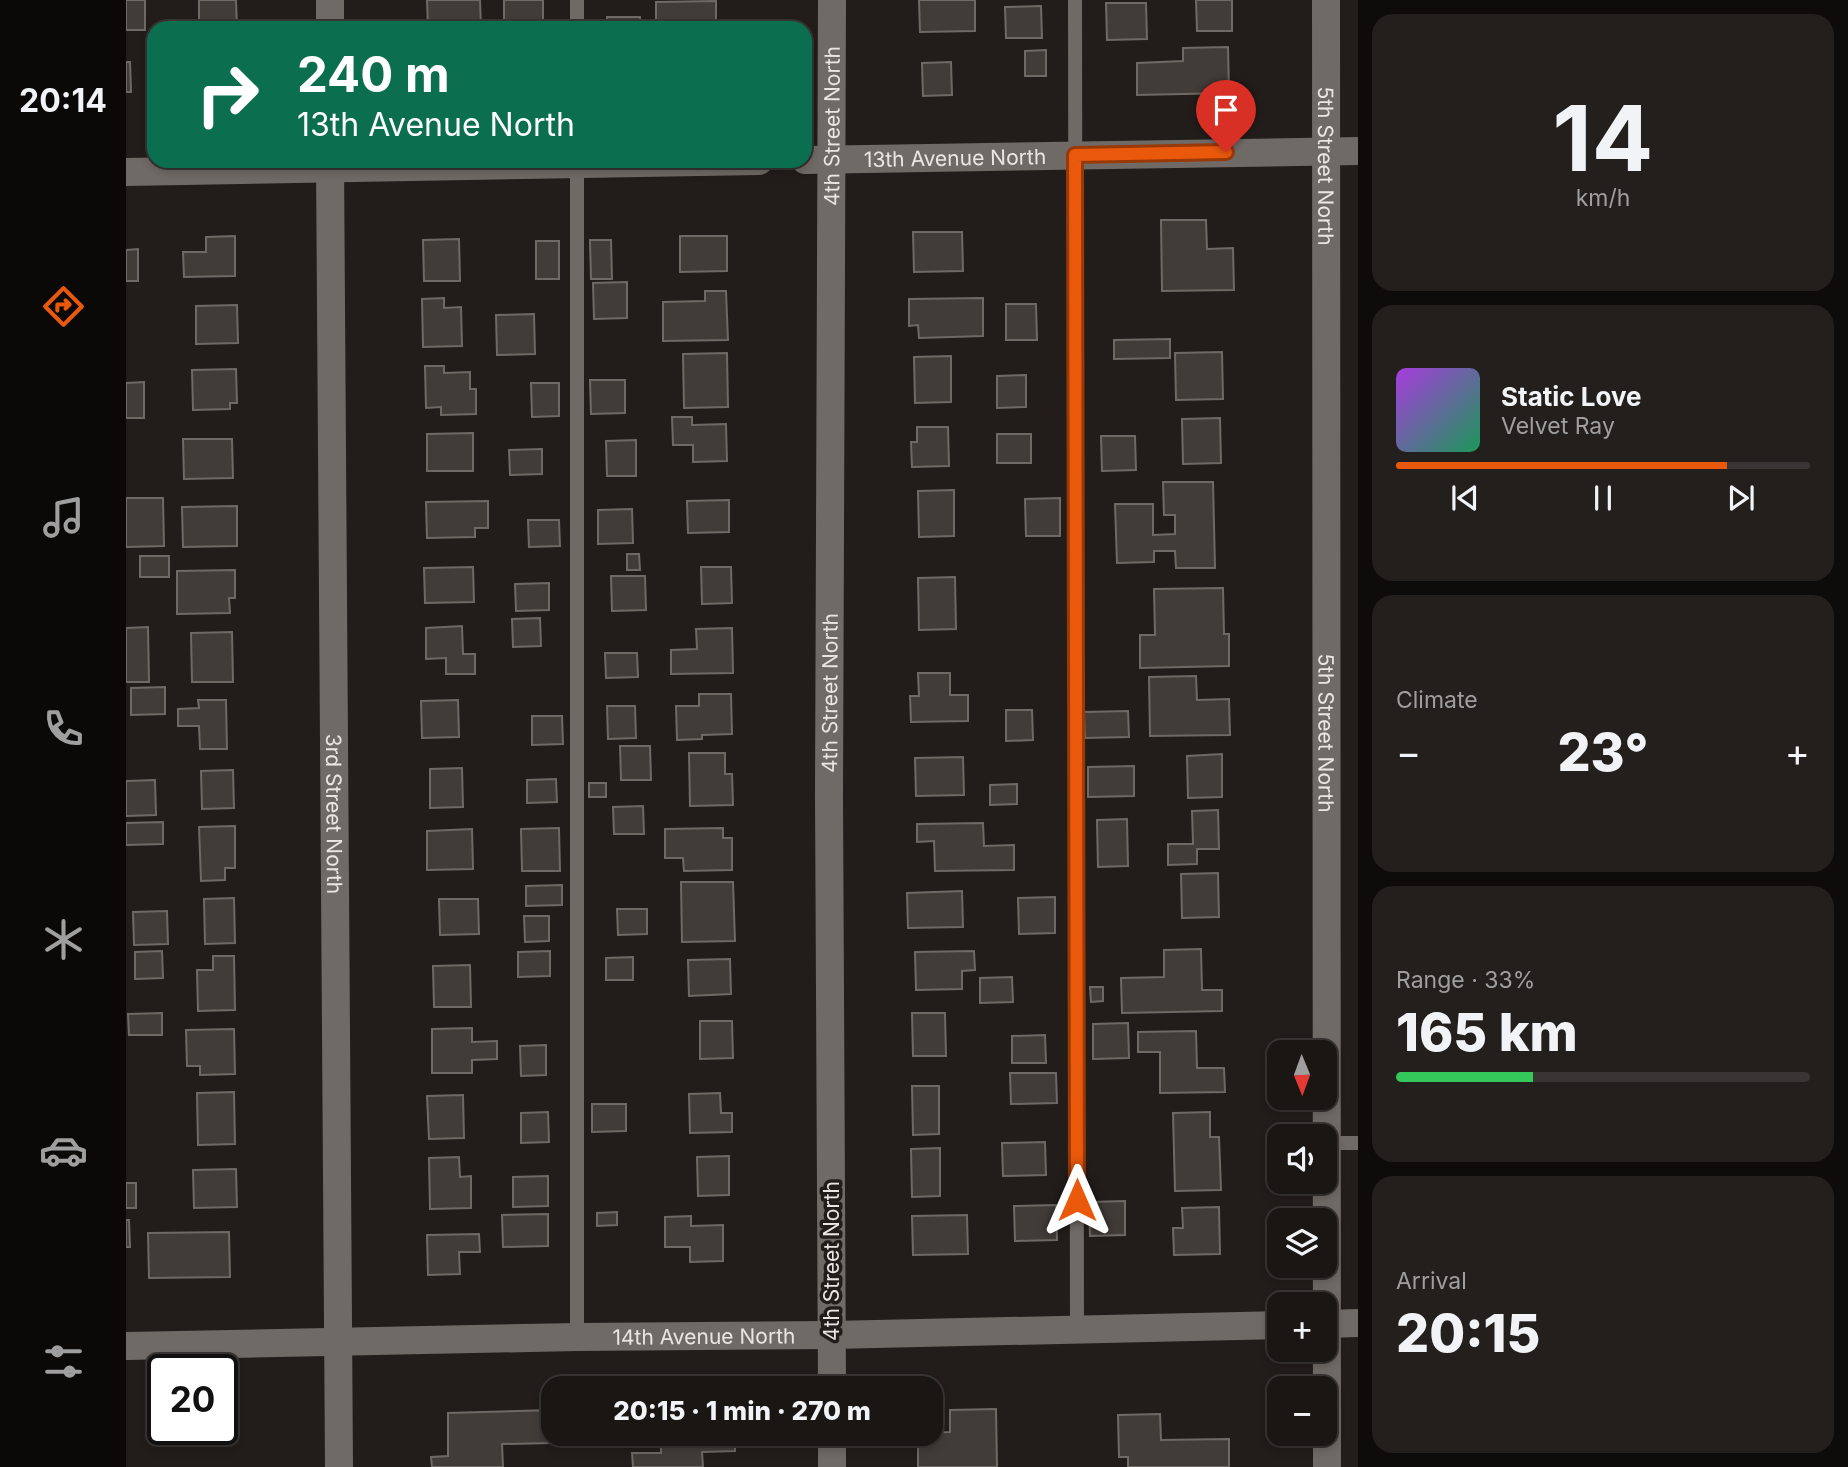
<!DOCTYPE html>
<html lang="en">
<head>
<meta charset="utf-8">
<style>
  body { margin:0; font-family:Inter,sans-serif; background:#231f1d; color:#f1f3f6; height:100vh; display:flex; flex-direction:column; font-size:26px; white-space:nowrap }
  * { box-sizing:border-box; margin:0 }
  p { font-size:23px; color:#9f9fa0 }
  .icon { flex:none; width:38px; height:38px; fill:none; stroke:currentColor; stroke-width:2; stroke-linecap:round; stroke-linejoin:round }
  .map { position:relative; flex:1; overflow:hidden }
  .details { display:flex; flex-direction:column; gap:14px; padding:14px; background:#0e0c0b; width:490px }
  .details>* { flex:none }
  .guide { position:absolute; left:21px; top:21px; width:665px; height:147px; border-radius:21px; box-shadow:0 4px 10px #0003,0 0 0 2px #383534; background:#0b6e4f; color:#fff; overflow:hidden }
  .needle { width:46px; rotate:179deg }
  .tools { position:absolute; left:1141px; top:1040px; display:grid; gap:14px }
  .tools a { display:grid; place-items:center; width:70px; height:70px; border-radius:14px; background:#1a1614; box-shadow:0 4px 10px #0003,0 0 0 2px #383534; font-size:35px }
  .speed { position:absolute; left:21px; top:1354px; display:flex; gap:14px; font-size:35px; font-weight:700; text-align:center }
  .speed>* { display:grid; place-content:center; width:91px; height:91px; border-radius:50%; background:#1a1614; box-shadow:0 4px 10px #0003,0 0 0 2px #383534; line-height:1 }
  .speed .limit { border:4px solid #111; border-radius:10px; background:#fff; color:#111 }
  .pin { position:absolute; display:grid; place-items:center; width:60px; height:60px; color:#fff; margin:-72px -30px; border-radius:50% 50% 50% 0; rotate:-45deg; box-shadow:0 0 7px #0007 }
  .pin .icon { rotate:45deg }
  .me { position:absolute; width:77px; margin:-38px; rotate:0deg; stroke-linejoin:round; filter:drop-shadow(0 0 5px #0008) }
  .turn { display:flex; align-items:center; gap:24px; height:147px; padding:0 35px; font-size:32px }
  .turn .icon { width:91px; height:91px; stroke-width:2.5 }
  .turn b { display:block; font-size:49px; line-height:60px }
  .big { font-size:52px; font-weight:800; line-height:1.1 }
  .details .tile { flex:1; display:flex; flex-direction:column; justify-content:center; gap:10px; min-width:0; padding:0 24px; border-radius:21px; background:#231f1d }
  .details .dial { align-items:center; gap:0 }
  .dial b { font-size:91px; line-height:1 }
  .song { display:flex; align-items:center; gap:21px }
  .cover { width:84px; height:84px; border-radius:10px; background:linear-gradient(135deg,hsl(280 70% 55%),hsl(150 70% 35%)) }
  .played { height:7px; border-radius:4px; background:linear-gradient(90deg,#ea580c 80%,#383534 80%) }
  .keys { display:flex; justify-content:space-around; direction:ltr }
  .heat { display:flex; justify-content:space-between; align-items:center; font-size:38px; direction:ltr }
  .charge { height:10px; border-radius:5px; background:linear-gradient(90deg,#34c759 33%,#383534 0) }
  .trip { position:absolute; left:415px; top:1376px; width:402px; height:70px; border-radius:21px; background:#1a1614; box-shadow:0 4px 10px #0003,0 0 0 2px #383534; font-weight:800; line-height:70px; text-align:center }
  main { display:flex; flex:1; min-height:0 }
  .dock { display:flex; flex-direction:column; width:126px; justify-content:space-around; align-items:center; background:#0a0908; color:#9f9fa0 }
  .dock .icon { width:49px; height:49px }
  .dock .selected { color:#ea580c }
  .dock b { font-size:32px; color:#f1f3f6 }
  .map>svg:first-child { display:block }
  .building { fill:#423c39; stroke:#6f6966; stroke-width:2 }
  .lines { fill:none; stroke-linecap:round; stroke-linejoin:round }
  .lane { stroke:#706a66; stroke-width:14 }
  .street { stroke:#706a66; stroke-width:28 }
  .route-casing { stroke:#983908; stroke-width:18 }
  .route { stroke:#ea580c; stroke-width:12 }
  .labels { text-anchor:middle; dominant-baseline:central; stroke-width:7; stroke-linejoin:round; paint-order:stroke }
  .street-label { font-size:21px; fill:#e9e5e3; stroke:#221d1a }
</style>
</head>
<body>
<main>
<nav class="dock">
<b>20:14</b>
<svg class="icon selected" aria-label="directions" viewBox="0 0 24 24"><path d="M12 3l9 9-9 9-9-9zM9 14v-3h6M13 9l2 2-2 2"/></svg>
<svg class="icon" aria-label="music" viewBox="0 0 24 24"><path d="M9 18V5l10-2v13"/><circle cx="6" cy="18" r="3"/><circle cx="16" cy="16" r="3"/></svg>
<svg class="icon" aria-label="phone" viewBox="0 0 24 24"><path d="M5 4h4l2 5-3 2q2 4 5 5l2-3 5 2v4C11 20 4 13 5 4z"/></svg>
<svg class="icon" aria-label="climate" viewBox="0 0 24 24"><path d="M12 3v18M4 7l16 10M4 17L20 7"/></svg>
<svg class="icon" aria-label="car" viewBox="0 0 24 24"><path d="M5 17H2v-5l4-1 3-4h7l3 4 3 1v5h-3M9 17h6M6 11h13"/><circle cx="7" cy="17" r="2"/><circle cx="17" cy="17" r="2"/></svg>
<svg class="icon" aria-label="filters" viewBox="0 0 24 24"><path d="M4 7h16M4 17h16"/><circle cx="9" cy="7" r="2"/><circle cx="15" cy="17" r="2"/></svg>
</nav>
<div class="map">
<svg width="1232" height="1467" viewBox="0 0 1232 1467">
  <rect width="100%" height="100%" fill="#221d1a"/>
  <path class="building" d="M0,0H19V30H0Z
    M73,0H110L111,28H73Z
    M301,0H354L355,28H302Z
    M378,0H417V28H378Z
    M793,0H849V31L794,32Z
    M1070,0H1106V31H1071Z
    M590,1V28H530V2Z
    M980,3H1020L1021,39L981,40Z
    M915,6L916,38H880L879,7Z
    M481,17H514V28H481Z
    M1102,47L1103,93L1011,95V63L1057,61V48Z
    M920,50V76H899V51Z
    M0,62H4L5,92H0Z
    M825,62L826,95L797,96L796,63Z
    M1035,220H1080L1081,249L1107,248L1108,290L1036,291Z
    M787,232H836L837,271L788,272Z
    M109,236V276L58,277L57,252H80V237Z
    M554,236H601V271L554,272Z
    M333,239L334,281H298L297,240Z
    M464,240H485L486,279H465Z
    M410,241H433V279H410Z
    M12,249V281H0V250Z
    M501,282V318L468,319L467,283Z
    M579,291H600L602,340L537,341V302L579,301Z
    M318,298V308L335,307L336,346L297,347L296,299Z
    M857,298V336L793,338L792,325L783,326V299Z
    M880,304H910L911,340H880Z
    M111,305L112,343L70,344V306Z
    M408,314L409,354L371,355L370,315Z
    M1044,339V358L988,359V340Z
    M1096,352L1097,399L1050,400L1049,353Z
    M601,353L602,407L558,408L557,354Z
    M825,356V402L789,403L788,357Z
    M299,366H318V373L344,372V389H350V414L315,415V407L300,408Z
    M110,369L111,403H104V409L67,410L66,370Z
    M900,375V407L871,408V376Z
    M464,380H499V413L465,414Z
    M18,382V418H0V383Z
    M405,383H433V416L406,417Z
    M546,417H566V425L600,424L601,461L567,462V445H547Z
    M1094,418L1095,463L1057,464L1056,419Z
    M791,427H822L823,466L786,467L785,442H791Z
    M347,433V471H301V434Z
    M871,434H905V463H871Z
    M975,436H1009L1010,470L976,471Z
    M57,439H106L107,478L58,479Z
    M510,440V476H481L480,441Z
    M416,449V474L384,475L383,450Z
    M1037,482H1087L1089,568H1050L1049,551H1028V562L991,563L989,504H1027V535L1049,534V515H1038Z
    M828,490V536L793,537L792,491Z
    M0,498H37L38,546L0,547Z
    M934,498V536H900L899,499Z
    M603,500V532L562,533L561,501Z
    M362,501V528H349V537L301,538L300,502Z
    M111,506V546L57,547L56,507Z
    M506,509L507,543L472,544V510Z
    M402,520H433L434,546L403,547Z
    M501,554H513L514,570H501Z
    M14,556H43V577H14Z
    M347,567L348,602L299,603L298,568Z
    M575,567H605L606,603L576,604Z
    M109,570V598H103L104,613L51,614V571Z
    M485,576H519L520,610L486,611Z
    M829,577L830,629L793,630L792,578Z
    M423,583V610L390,611L389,584Z
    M1097,588L1098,634H1103V666L1014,668V635H1029L1028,589Z
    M414,618L415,646L387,647L386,619Z
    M336,626L337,654H349V674H320V658L300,659V628Z
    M22,627L23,682H0V628Z
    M606,628L607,673L545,674V650L571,649L570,629Z
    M106,632L107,682H66L65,633Z
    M479,653H511L512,677L480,678Z
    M792,673H824V695H842V721L785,722L784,696H793Z
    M1070,676L1071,700L1103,699L1104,735L1024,736L1023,677Z
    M39,687V714L5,715V688Z
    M573,694H605L606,734L576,735V739L551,740L550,706H573Z
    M72,700H100L101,749H74L73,726H52V709L73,708Z
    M332,700L333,737L296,738L295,701Z
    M481,706H509L510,738L482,739Z
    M880,710H906L907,740L880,741Z
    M1002,711L1003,737L959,738L958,712Z
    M406,716H436L437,744L406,745Z
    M494,746H524L525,780H495Z
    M563,753H599V774H606L607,805L564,806Z
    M1096,754V797L1062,798L1061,756Z
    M837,757L838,795L790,796L789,758Z
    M1008,766V796L962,797V767Z
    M336,768L337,807L304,808V769Z
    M107,770L108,808L76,809L75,771Z
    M430,779L431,802L401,803V780Z
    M29,780L30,815L0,816V781Z
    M463,783H480V797H463Z
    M891,784V804L864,805V785Z
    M517,806L518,834H488L487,807Z
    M1092,810L1093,849H1071V864L1042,865V844H1067L1066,811Z
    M1001,819L1002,866L972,867L971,820Z
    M37,822V844L0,845V823Z
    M857,823L858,846L888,845V870L809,871L808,841L791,842V824Z
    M109,826V868H99V880L75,881L73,827Z
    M433,828L434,871H396L395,829Z
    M597,828V838H606V870L558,871L557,858H539V829Z
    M346,829L347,869L301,870V831Z
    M1092,873L1093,917L1056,918L1055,874Z
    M555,882H607L609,941L556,942Z
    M436,885V905L400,906V886Z
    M836,891L837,927L782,928L781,893Z
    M929,897V933L893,934L892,898Z
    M108,898L109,943L79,944L78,899Z
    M313,899H352L353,934L314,935Z
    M491,909H521V934L492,935Z
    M41,911L42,944L8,945L7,912Z
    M398,916H423V941L399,942Z
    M1075,949L1076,990H1096V1011L996,1013L995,978L1038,977V950Z
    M36,951L37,978L9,979V952Z
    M424,951V976L392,977V952Z
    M848,951L849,970L836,971V989L790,990L789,952Z
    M87,956H108L109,1010L72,1011L71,970H87Z
    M507,957V980H480V958Z
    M604,959L605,994L563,996L562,960Z
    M344,965L345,1007H308L307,966Z
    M886,977L887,1002L854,1003V978Z
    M964,987H977V1001L965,1002Z
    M36,1013V1035H3L2,1014Z
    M786,1013H819L820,1056H787Z
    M574,1021H606L607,1058L574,1059Z
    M1002,1023L1003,1058L967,1059V1024Z
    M346,1028V1042L371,1041V1059L346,1060V1073H306V1029Z
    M108,1029L109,1074L74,1075V1066H61L60,1030Z
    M1070,1031L1071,1068H1098L1099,1092L1034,1093V1052H1012V1032Z
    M919,1035L920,1063H886V1036Z
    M420,1045V1075L395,1076L394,1046Z
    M884,1073H930L931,1103L885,1104Z
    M786,1086H813V1134L787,1135Z
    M108,1092L109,1144L72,1145L71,1093Z
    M594,1093L595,1113H606V1132L564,1133L563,1094Z
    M337,1095L338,1138L303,1139L301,1096Z
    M466,1104H500V1131L466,1132Z
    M422,1112L423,1142L395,1143V1113Z
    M1084,1112V1137H1093L1095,1190L1049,1191L1047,1113Z
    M919,1142L920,1175L877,1176L876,1143Z
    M814,1148V1196L786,1197L785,1149Z
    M603,1156V1195L572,1196L571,1157Z
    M333,1157L334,1177L345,1176V1208L304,1209L303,1158Z
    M110,1169L111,1207L68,1208L67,1170Z
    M422,1176V1206L387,1207V1177Z
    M0,1183H10V1208H0Z
    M999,1201V1235L964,1236L963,1202Z
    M930,1205L931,1240L889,1241L888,1206Z
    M1093,1207L1094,1254L1048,1255L1047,1228H1057L1056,1208Z
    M491,1212V1225L471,1226V1213Z
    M422,1214V1246L377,1247L376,1215Z
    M841,1215L842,1254L787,1255L786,1216Z
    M565,1216V1226L597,1225V1261L564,1262V1247H539V1217Z
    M0,1220H3L4,1247H0Z
    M103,1232L104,1277L23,1278L22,1233Z
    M353,1234L354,1252H333L334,1274L302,1275L301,1235Z
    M870,1409L871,1467H792V1433L824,1432V1410Z
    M426,1410V1443L376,1444L377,1467H306L305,1457L322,1456V1413Z
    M1034,1414L1035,1440L1103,1439V1467H1002V1457H993L992,1415Z
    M535,1433H609V1451L576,1452L577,1467H507L506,1453H535Z"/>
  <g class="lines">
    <path class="lane" d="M451,0V28
      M949,0L951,1329
      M1201,1143H1232
      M451,1337V161"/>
    <g class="street">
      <path d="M204,0V28"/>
      <path id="s1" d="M1200,0L1201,1467"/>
      <path id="s2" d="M679,160L1232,151"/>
      <path id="s3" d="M204,161L213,1467"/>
      <path d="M0,172L633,161"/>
      <path d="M1199,1324L1232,1323"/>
      <path id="s4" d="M0,1346L451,1337L706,1335L1153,1325"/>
      <path id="s5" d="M706,1388L703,795L706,0"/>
      <path d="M706,1433V1467"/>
    </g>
  </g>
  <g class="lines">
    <defs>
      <path id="route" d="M951,1200L949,155L1100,152"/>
    </defs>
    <use href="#route" class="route-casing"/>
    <use href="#route" class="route"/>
  </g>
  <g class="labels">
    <g class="street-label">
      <text stroke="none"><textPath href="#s5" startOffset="1262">4th Street North</textPath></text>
      <text stroke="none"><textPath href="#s2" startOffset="150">13th Avenue North</textPath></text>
      <text stroke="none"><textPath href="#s1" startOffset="166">5th Street North</textPath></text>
      <text stroke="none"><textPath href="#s5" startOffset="695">4th Street North</textPath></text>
      <text stroke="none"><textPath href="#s1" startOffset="733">5th Street North</textPath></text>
      <text stroke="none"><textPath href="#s3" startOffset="653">3rd Street North</textPath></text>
      <text transform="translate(705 1261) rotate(-90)">4th Street North</text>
      <text stroke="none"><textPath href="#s4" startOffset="578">14th Avenue North</textPath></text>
    </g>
  </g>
</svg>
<div class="tools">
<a><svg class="needle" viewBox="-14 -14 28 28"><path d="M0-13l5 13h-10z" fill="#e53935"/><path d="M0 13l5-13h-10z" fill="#9f9fa0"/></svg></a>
<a><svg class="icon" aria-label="sound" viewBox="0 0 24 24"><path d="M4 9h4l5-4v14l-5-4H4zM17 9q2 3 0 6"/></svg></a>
<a><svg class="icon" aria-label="layers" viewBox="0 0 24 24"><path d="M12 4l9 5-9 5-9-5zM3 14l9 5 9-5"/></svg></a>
<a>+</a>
<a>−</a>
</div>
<div class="speed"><div class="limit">20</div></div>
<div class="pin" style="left:1100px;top:152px;background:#d93025"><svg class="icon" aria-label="arrive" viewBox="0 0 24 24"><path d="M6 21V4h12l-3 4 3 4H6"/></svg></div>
<svg class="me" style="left:951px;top:1200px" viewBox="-20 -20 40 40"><path d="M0-17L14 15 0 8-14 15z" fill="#ea580c" stroke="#fff" stroke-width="4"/></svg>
<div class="trip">20:15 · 1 min · 270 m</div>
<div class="guide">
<div class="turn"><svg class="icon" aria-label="right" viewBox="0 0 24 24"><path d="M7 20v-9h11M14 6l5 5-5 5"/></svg><div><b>240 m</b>13th Avenue North</div></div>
</div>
</div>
<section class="details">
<div class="tile dial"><b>14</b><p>km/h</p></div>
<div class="tile">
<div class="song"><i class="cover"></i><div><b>Static Love</b><p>Velvet Ray</p></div></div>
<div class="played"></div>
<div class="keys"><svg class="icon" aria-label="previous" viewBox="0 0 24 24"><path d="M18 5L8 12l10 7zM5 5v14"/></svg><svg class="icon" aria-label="pause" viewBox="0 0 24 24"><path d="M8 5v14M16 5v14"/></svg><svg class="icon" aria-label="next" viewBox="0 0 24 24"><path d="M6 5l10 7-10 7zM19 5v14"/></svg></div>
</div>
<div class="tile"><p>Climate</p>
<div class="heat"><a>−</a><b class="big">23°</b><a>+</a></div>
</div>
<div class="tile"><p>Range · 33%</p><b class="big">165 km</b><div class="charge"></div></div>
<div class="tile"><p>Arrival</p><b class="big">20:15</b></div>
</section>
</main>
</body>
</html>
